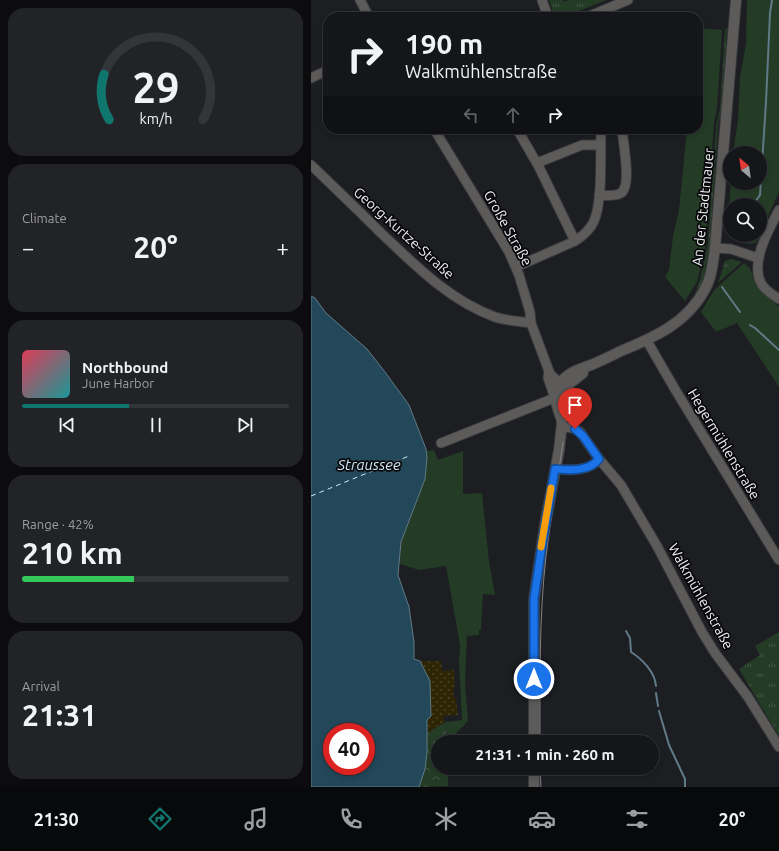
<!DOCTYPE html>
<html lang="en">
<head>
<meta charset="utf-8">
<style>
  body { margin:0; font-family:Ubuntu,sans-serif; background:#222327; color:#f1f3f6; height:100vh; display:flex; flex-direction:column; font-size:15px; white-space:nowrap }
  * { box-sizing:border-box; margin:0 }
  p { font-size:13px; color:#9d9fa2 }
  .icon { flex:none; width:22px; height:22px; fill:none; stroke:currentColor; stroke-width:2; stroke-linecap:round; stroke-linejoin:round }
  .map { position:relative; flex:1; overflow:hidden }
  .drawer { display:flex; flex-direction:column; gap:8px; padding:8px; background:#0c0c0e; width:311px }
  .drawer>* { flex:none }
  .guide { position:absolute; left:12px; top:12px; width:380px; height:122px; border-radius:16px; box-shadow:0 2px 6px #0003,0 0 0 1px #343539; background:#15161a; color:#f1f3f6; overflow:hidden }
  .needle { width:26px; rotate:331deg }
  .buttons { position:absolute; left:412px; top:146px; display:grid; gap:8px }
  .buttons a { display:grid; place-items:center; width:44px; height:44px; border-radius:50%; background:#15161a; box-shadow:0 2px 6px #0003,0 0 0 1px #343539; font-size:20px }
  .speed { position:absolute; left:12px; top:723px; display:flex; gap:8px; font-size:20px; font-weight:700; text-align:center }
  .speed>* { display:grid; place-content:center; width:52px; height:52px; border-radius:50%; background:#15161a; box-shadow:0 2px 6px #0003,0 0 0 1px #343539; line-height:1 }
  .speed .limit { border:6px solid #d22; background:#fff; color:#111 }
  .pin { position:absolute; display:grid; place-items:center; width:34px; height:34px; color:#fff; margin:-41px -17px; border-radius:50% 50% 50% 0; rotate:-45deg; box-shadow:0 0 4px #0007 }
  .pin .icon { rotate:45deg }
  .me { position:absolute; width:44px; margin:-22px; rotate:0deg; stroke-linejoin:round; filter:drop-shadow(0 0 3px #0008) }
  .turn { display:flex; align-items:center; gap:14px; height:84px; padding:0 16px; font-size:18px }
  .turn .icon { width:52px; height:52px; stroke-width:2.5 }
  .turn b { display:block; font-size:28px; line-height:34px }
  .lanes { display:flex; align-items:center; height:38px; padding:0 16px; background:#0003; justify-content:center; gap:20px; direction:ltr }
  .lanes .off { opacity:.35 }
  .big { font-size:30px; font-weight:600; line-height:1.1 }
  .drawer .card { flex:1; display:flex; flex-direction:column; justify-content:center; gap:6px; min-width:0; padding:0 14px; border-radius:16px; background:#222327 }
  .drawer .dial { align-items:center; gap:0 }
  .dial svg { height:104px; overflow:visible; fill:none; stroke:#343539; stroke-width:7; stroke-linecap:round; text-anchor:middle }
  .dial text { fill:#f1f3f6; stroke:none }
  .song { display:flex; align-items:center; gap:12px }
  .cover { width:48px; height:48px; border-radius:6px; background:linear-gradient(135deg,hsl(350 70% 55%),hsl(180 70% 35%)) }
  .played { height:4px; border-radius:2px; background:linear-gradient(90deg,#0f766e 40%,#343539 40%) }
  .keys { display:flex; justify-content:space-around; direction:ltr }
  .heat { display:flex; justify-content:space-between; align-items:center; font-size:22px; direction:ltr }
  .charge { height:6px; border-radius:3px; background:linear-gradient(90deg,#34c759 42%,#343539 0) }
  .trip { position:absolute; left:120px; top:735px; width:228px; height:40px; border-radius:20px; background:#15161a; box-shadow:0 2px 6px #0003,0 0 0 1px #343539; font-weight:600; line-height:40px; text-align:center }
  .menu { display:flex; height:64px; justify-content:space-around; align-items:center; background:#08090a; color:#9d9fa2 }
  .menu .icon { width:28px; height:28px }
  .menu .active { color:#0f766e }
  .menu b { font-size:18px; color:#f1f3f6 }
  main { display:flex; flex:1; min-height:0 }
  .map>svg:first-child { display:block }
  .grass { fill:url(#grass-tufts) }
  .forest { fill:url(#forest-crowns) }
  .sand { fill:url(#sand-dots) }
  .park { fill:#243b26 }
  .water { fill:#23485a; stroke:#607a87; fill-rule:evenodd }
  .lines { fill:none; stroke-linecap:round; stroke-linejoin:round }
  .stream { stroke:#607a87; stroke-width:2 }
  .ferry { stroke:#cfe8f6; stroke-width:1; stroke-dasharray:5 4; stroke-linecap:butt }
  .minor-casing { stroke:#393b3f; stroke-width:11 }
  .tertiary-casing { stroke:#393b3f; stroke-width:12 }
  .minor { stroke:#5d5b5a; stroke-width:9 }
  .tertiary { stroke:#5d5b5a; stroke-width:10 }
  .tram { stroke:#808285; stroke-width:1 }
  .route-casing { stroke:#114b97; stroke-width:10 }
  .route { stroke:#1a73e8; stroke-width:7 }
  .slow { stroke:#f59e0b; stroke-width:7 }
  .labels { text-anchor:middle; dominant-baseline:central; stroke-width:3.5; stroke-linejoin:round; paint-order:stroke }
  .street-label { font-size:14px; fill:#eeeff1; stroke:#08080a }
  .water-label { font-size:15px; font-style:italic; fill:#cfe8f6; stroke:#08080a }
</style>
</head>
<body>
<main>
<section class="drawer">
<div class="card dial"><svg viewBox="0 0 100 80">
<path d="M14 69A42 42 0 1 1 86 69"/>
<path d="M14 69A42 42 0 0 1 10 34" stroke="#0f766e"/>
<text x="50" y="56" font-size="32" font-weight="700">29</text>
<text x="50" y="72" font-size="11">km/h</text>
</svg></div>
<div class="card"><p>Climate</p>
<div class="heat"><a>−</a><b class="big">20°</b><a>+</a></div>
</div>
<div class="card">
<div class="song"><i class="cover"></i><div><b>Northbound</b><p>June Harbor</p></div></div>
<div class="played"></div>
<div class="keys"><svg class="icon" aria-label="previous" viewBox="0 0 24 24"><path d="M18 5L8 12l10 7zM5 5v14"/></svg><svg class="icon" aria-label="pause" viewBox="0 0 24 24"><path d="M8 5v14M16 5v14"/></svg><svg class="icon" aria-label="next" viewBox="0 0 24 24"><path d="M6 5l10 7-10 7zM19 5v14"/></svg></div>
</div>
<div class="card"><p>Range · 42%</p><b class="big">210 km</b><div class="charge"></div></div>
<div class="card"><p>Arrival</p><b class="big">21:31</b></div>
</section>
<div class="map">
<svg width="468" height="787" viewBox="0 0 468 787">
  <defs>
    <pattern id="grass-tufts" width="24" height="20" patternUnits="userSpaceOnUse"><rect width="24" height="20" fill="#243b26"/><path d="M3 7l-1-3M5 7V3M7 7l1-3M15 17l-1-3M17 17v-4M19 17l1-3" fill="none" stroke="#445846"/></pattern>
    <pattern id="forest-crowns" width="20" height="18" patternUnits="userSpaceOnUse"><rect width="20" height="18" fill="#243b26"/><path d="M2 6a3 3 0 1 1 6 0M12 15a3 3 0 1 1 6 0" fill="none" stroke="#445846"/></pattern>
    <pattern id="sand-dots" width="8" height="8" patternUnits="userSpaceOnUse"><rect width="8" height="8" fill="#2d2504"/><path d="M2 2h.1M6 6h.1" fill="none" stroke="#4c4529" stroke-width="1.8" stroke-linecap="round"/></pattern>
  </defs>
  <rect width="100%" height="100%" fill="#1c1e22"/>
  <path class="grass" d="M238,0H252L253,2L258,0H295L253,17H244Z
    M414,29H416L411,105L407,125L399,243L393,276L390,285L384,294L389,280L397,243L405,127L409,108Z
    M420,259L431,262L407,283L414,261Z
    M468,632V736L428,669L449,655L444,646Z"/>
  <path class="forest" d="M134,722L138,742H127V768H137V786L108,787L116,752V733Z"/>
  <path class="sand" d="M109,661H130L131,671L143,670L144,687H142L143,698H145L147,715L132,716L134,722L116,733L119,681Z"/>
  <path class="park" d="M436,0H468V192L449,234V205H419V233L416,228L420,183H449V153H422L427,120L429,77L435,44Z
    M387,28L411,30L406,109L403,123L394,249L386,282L374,301L354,277L358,270L362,236L368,210L376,129H387Z
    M420,235H449L445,243C437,246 426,242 420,235Z
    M433,263L439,268L445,286L468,307V387L426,323L405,332L390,312L403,290Z
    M123,450L127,460L152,451V494L171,493L178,561L184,595L172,594L170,630H168V635L156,636L154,683L157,721L138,741L134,722L151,720L148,661L149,645L135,566L108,570L89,564L90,542L114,479L115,451Z"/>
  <path class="water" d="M0,296L4,298L15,313L56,349L74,372L98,405L115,449L116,458L114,479L90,542L87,575L98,607L103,642V659L109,661L119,681L120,716L116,720V752L114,769L108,787H0ZM21,732H55V766H21Z"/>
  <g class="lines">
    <path class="stream" d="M442,205L449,195L455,102L459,13L461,0
      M411,287L429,312
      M439,325L444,328L468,350
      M315,631L319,638L320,652C331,659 344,672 345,686
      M345,693L347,706
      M348,711L358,745L374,779V787"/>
    <path class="ferry" d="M0,496L98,456"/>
    <defs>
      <path id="minor" d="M49,0L58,17
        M231,0L237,17
        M276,17L317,0
        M0,78L17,70
        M123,129L198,252L208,275L219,312L220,323L239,374L249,383
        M206,129L228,167L264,241
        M226,163L271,145H290
        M0,165C24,188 47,210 70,233C104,265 139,301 184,317C196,321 208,321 220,323
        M288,195C295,195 304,197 310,193C321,186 312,142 311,129
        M468,210C458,229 439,262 450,283C453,290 462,295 468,299
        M404,248L420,249L447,258
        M205,267L264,241C272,236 279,230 283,221C292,200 289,154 290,129
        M336,341L365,391L468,560
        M238,371L237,378L244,398
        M251,427L262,428L269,432L288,459L310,485L346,546L391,632L404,653L437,697L468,747
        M130,443L251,395
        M244,469C258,470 278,472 288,459"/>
      <path id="tertiary" d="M251,395L258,384L272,373
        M251,421C248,411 242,399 246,389C252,374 266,370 280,365C290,361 300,356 310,351C344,337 376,323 394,289C401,277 402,261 404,248L425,0
        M223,742V599L234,525L248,450L252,414
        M223,787V768"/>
    </defs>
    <use href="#minor" class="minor-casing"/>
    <use href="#tertiary" class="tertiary-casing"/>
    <use href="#minor" class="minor"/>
    <use href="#tertiary" class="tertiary"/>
    <path class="tram" d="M229,742C229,680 228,618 235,556C239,518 247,480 252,442
      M229,768L230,787"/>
  </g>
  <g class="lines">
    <defs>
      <path id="route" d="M223,679V599L230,551L244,469C258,470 278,472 288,459L272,436L264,429"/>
    </defs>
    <use href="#route" class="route-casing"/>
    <use href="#route" class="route"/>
    <path class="slow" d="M230,547L240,488"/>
  </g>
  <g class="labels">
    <g class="street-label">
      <text transform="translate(392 207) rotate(-84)">An der Stadtmauer</text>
      <text transform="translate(197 228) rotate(61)">Große Straße</text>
      <text transform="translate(93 233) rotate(42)">Georg-Kurtze-Straße</text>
      <text transform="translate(413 444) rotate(59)">Hegermühlenstraße</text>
      <text transform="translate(390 596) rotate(61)">Walkmühlenstraße</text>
    </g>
    <g class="water-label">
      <text x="58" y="464">Straussee</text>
    </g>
  </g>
</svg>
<div class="buttons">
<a><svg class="needle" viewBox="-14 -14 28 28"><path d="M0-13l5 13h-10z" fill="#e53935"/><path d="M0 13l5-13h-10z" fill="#9d9fa2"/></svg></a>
<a><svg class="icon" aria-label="search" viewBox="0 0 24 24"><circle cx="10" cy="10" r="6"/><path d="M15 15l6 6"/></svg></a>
</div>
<div class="speed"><div class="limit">40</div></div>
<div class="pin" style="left:264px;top:429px;background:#d93025"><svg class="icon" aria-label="arrive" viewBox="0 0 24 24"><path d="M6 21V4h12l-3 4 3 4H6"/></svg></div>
<svg class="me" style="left:223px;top:679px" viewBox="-20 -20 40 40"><circle r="17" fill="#1a73e8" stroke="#fff" stroke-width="3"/><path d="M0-11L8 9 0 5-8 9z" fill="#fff"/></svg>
<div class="trip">21:31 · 1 min · 260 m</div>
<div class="guide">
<div class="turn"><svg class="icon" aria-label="right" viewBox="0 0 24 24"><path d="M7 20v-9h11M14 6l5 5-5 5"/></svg><div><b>190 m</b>Walkmühlenstraße</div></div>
<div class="lanes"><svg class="icon off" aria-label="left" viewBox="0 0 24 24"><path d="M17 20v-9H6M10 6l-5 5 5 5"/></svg><svg class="icon off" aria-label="ahead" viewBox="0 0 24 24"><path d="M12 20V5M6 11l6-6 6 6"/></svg><svg class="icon" aria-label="right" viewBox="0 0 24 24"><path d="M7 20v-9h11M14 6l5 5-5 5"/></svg></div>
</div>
</div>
</main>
<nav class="menu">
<b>21:30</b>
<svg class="icon active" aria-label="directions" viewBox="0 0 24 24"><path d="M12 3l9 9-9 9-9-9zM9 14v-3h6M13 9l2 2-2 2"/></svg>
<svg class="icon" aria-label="music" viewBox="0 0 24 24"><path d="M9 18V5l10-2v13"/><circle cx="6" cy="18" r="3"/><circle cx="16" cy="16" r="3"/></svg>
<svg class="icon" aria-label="phone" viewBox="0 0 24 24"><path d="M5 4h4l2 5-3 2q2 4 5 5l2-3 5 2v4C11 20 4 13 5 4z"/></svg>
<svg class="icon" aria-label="climate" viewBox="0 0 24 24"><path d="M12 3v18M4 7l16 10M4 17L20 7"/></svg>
<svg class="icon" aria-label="car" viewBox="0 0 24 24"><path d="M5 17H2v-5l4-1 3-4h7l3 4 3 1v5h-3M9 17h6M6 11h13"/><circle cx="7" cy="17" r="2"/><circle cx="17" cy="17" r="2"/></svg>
<svg class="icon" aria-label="filters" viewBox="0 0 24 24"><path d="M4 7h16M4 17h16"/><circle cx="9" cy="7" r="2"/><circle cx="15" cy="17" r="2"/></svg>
<b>20°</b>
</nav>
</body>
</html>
